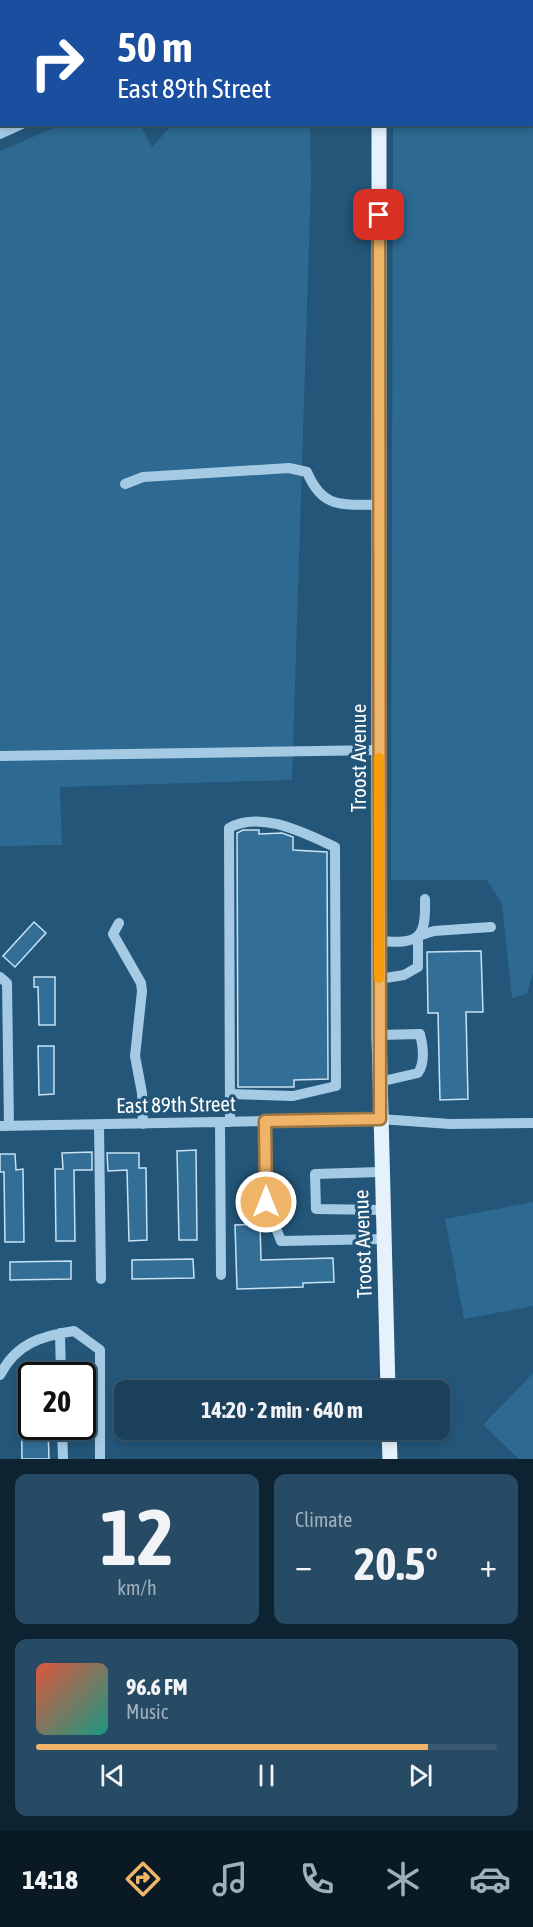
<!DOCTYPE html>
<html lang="en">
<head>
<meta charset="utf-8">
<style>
  body { margin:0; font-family:"Asap Condensed",sans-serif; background:#274b64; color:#f1f3f6; height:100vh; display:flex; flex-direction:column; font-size:22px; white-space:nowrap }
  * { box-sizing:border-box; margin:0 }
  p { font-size:20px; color:#9fafbb }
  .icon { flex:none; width:33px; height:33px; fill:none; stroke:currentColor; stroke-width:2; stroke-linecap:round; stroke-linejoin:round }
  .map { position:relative; height:1459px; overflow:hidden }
  .side { display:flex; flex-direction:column; gap:15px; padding:15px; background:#0e2332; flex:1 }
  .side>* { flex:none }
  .hud { position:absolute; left:0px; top:0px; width:534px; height:126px; box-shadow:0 3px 9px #0003,0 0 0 2px #385971; background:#1a4fa0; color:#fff; overflow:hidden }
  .speed { position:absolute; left:18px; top:1362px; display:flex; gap:12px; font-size:30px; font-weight:700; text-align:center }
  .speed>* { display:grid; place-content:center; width:78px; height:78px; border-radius:50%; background:#1a405b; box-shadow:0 3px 9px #0003,0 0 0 2px #385971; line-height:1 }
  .speed .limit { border:3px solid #111; border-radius:9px; background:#fff; color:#111 }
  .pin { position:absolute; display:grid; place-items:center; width:51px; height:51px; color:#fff; margin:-26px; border-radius:12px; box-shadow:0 3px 9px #0006 }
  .me { position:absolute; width:66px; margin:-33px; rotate:0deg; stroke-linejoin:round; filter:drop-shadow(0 0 4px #0008) }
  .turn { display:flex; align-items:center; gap:21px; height:126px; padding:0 18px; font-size:27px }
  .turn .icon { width:78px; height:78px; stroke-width:2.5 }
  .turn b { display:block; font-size:42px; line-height:51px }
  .big { font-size:45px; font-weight:700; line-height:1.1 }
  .side .tile { flex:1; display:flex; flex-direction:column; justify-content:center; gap:9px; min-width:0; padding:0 21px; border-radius:12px; background:#274b64 }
  .side .dial { align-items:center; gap:0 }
  .dial b { font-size:78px; line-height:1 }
  .song { display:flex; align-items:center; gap:18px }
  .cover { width:72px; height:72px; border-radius:9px; background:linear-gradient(135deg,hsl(10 70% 55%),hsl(170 70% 35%)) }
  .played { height:6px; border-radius:3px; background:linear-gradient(90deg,#efb468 85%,#385971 85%) }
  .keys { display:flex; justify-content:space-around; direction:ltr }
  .heat { display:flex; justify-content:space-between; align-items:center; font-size:33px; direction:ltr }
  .side .tiles { flex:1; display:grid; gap:15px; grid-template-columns:1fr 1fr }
  .tile:last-child { grid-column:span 2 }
  .trip { position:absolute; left:114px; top:1380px; width:336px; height:60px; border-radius:12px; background:#1a405b; box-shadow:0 3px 9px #0003,0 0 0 2px #385971; font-weight:700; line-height:60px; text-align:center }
  .menu { display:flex; height:96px; justify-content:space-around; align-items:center; background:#0a1a24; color:#9fafbb }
  .menu .icon { width:42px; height:42px }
  .menu .on { color:#efb468 }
  .menu b { font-size:27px; color:#f1f3f6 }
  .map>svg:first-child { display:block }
  .green { fill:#2d6991 }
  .building { fill:#336e96; stroke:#c8e2f4; stroke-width:1.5 }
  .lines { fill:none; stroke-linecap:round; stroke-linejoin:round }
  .minor { stroke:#a5cbe4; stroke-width:10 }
  .major { stroke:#e5f2fc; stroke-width:15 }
  .route-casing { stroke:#9b7544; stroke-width:15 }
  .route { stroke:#efb468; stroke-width:10 }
  .slow { stroke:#f59e0b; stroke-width:10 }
  .labels { text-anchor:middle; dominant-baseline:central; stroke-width:6; stroke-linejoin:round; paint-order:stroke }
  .street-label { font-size:21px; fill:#fff; stroke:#235679 }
</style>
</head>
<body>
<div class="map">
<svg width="533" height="1459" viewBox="0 0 533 1459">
  <rect width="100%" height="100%" fill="#235679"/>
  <path class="green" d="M533,83V973L527,994L512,998L502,904L487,880H391L393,125L532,124Z
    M61,125H145L142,129L152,147L172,125H310L311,180L292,780L60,787L62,845L0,846V151Z
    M533,1202V1306L464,1319L445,1219Z
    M533,1373V1459H519L483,1425Z"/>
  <path class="building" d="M243,830H259V834L282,833L293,837V850L327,852L328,1079L294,1080V1087H238L237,833Z
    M34,922L46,933L15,967L3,956Z
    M481,951L483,1012H466L468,1099L440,1100L438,1013H428L427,952Z
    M34,977H55V1025H39L38,987H34Z
    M38,1046H54V1094L39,1095Z
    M196,1150L197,1240H179L177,1151Z
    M92,1152V1170H74L75,1241H56L55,1169H63L62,1153Z
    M107,1153H139V1168H146L147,1240L129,1241L127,1170L108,1171Z
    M0,1154H15L16,1170L23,1169L24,1242H5L4,1172H0Z
    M260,1224L261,1260L333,1258L334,1282L303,1283V1287L237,1289L235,1225Z
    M193,1259L194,1278L132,1279V1260Z
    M71,1261V1279L10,1280V1262Z
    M21,1392H32V1426H48L49,1459H22Z"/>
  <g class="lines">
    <path class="minor" d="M212,2L214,0
      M532,77H533
      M0,134L22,124
      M125,484L143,477L289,468L307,472C323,510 343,504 379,505
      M0,756L379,750
      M119,923L113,934L141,983L142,991L135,1056L142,1093L143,1124
      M378,941C419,944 426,940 425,899
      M0,977L7,983L9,1126
      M379,979L404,975L418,967V936L434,931L491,927
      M379,1035L420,1034C423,1046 425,1063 418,1073L379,1082
      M230,1094L293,1096L336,1086L335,847C304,833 261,810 229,828C229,926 230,1024 230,1122
      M265,1121L266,1202L281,1241L383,1239
      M220,1122L221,1275
      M99,1125L101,1279
      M0,1126L380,1119L450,1124L533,1123
      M380,1172L315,1174L316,1209L382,1210
      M60,1333L61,1376
      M0,1375C16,1344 40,1336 74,1331L100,1350V1459
      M62,1426L63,1459"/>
    <path class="major" d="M378,0V2
      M379,124V1035L388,1390
      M389,1430L390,1459"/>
  </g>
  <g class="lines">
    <defs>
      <path id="route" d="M266,1202L265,1121L380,1119L379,215"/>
    </defs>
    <use href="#route" class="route-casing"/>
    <use href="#route" class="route"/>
    <path class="slow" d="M379,978V758"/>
  </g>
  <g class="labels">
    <g class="street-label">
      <text transform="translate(358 758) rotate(-90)">Troost Avenue</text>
      <text transform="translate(176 1104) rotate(-1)">East 89th Street</text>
      <text transform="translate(362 1244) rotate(-92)">Troost Avenue</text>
    </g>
  </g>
</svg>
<div class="speed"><div class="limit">20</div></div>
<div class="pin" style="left:379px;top:215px;background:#d93025"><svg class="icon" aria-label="arrive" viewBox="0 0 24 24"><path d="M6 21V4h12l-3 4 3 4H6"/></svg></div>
<svg class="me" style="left:266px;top:1202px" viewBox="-20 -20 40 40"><circle r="17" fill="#efb468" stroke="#fff" stroke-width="3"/><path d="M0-11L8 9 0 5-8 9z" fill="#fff"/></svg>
<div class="trip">14:20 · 2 min · 640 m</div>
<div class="hud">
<div class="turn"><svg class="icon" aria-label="right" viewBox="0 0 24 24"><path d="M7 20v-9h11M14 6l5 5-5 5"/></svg><div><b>50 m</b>East 89th Street</div></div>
</div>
</div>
<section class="side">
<div class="tiles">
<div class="tile dial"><b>12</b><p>km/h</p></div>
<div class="tile"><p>Climate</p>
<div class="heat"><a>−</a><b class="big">20.5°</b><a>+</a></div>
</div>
<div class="tile">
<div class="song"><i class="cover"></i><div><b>96.6 FM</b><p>Music</p></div></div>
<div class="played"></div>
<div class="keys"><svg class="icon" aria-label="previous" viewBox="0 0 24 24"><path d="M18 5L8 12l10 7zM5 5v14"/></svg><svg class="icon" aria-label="pause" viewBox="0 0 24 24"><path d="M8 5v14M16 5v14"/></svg><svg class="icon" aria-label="next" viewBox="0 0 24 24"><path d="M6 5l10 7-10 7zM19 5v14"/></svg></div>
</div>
</div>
</section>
<nav class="menu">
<b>14:18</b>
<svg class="icon on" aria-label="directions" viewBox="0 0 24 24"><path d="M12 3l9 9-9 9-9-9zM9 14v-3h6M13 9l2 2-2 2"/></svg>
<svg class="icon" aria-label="music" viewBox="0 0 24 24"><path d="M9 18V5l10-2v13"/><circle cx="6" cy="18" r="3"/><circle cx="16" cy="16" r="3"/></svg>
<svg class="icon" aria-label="phone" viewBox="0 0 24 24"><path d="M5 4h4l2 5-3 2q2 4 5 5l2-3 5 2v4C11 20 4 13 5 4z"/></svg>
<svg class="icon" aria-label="climate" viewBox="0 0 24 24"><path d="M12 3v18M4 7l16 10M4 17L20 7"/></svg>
<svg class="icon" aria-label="car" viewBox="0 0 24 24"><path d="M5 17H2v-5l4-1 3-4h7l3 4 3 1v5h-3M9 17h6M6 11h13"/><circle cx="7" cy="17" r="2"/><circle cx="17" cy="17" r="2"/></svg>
</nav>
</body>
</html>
